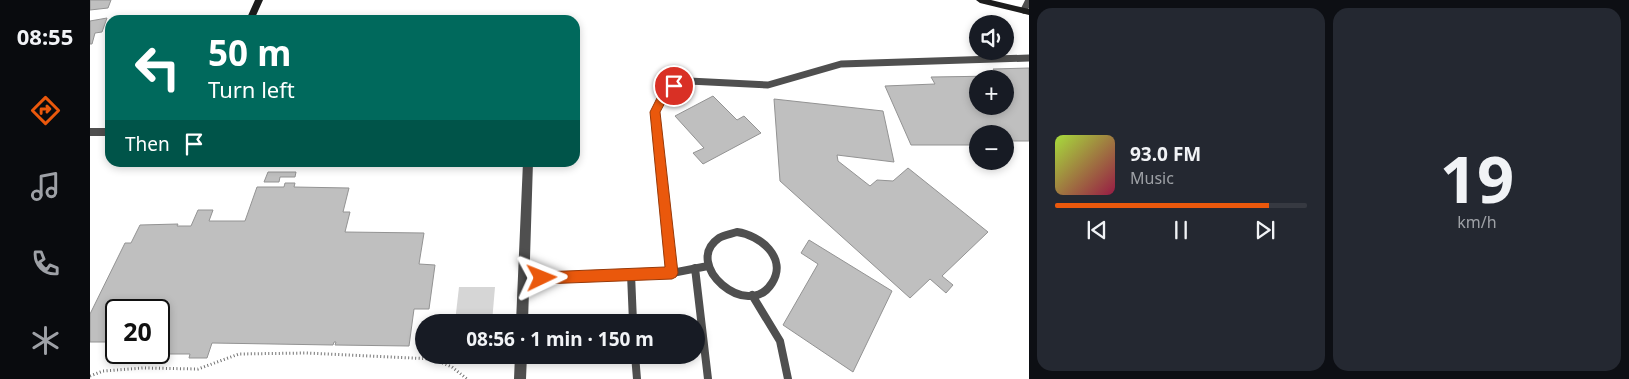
<!DOCTYPE html>
<html lang="en">
<head>
<meta charset="utf-8">
<style>
  body { margin:0; font-family:"Noto Sans",sans-serif; background:#242831; color:#f1f3f6; height:100vh; display:flex; flex-direction:column; font-size:19px; white-space:nowrap }
  * { box-sizing:border-box; margin:0 }
  p { font-size:16px; color:#9ea1a6 }
  .icon { flex:none; width:28px; height:28px; fill:none; stroke:currentColor; stroke-width:2; stroke-linecap:round; stroke-linejoin:round }
  .map { position:relative; flex:1; overflow:hidden }
  .panel { display:flex; flex-direction:column; gap:8px; padding:8px; background:#0d0f14; width:600px }
  .panel>* { flex:none }
  .guide { position:absolute; left:15px; top:15px; width:475px; height:152px; border-radius:15px; box-shadow:0 2px 8px #0003; background:#00695c; color:#fff; overflow:hidden }
  .tools { position:absolute; left:879px; top:15px; display:grid; gap:10px }
  .tools a { display:grid; place-items:center; width:45px; height:45px; border-radius:50%; background:#171b24; box-shadow:0 2px 8px #0003; font-size:25px }
  .speed { position:absolute; left:15px; top:299px; display:flex; gap:10px; font-size:25px; font-weight:700; text-align:center }
  .speed>* { display:grid; place-content:center; width:65px; height:65px; border-radius:50%; background:#171b24; box-shadow:0 2px 8px #0003; line-height:1 }
  .speed .limit { border:2px solid #111; border-radius:8px; background:#fff; color:#111 }
  .pin { position:absolute; display:grid; place-items:center; width:42px; height:42px; color:#fff; margin:-21px; border:2px solid #fff; border-radius:50%; box-shadow:0 1px 5px #0007 }
  .me { position:absolute; width:55px; margin:-28px; rotate:88deg; stroke-linejoin:round; filter:drop-shadow(0 0 4px #0008) }
  .turn { display:flex; align-items:center; gap:18px; height:105px; padding:0 20px; font-size:22px }
  .turn .icon { width:65px; height:65px; stroke-width:2.5 }
  .turn b { display:block; font-size:35px; line-height:42px }
  .then { display:flex; align-items:center; height:48px; padding:0 20px; background:#0003; gap:10px; font-size:19px }
  .panel .tile { flex:1; display:flex; flex-direction:column; justify-content:center; gap:8px; min-width:0; padding:0 18px; border-radius:15px; background:#242831 }
  .panel .dial { align-items:center; gap:0 }
  .dial b { font-size:65px; line-height:1 }
  .song { display:flex; align-items:center; gap:15px }
  .cover { width:60px; height:60px; border-radius:8px; background:linear-gradient(135deg,hsl(80 70% 55%),hsl(340 70% 35%)) }
  .played { height:5px; border-radius:2px; background:linear-gradient(90deg,#ea580c 85%,#363941 85%) }
  .keys { display:flex; justify-content:space-around; direction:ltr }
  .panel .tiles { flex:1; display:grid; gap:8px; grid-template-columns:repeat(2,1fr) }
  .trip { position:absolute; left:325px; top:314px; width:290px; height:50px; border-radius:25px; background:#171b24; box-shadow:0 2px 8px #0003; font-weight:700; line-height:50px; text-align:center }
  main { display:flex; flex:1; min-height:0 }
  .tabs { display:flex; flex-direction:column; width:90px; justify-content:space-around; align-items:center; background:#090b0e; color:#9ea1a6 }
  .tabs .icon { width:35px; height:35px }
  .tabs .current { color:#ea580c }
  .tabs b { font-size:22px; color:#f1f3f6 }
  .map>svg:first-child { display:block }
  .green { fill:#d6d6d6 }
  .building { fill:#bfbfbf; stroke:#939393; fill-rule:evenodd }
  .lines { fill:none; stroke-linecap:round; stroke-linejoin:round }
  .path { stroke:#717171; stroke-width:3; stroke-dasharray:1 2.5; stroke-linecap:butt }
  .lane-far1 { stroke:#4f4f4f; stroke-width:7 }
  .lane { stroke:#4f4f4f; stroke-width:8 }
  .street { fill:#4f4f4f; fill-rule:evenodd }
  .secondary { fill:#1c1c1c; fill-rule:evenodd }
  .route { fill:#ea580c; stroke:#983908 }
</style>
</head>
<body>
<main>
<nav class="tabs">
<b>08:55</b>
<svg class="icon current" aria-label="directions" viewBox="0 0 24 24"><path d="M12 3l9 9-9 9-9-9zM9 14v-3h6M13 9l2 2-2 2"/></svg>
<svg class="icon" aria-label="music" viewBox="0 0 24 24"><path d="M9 18V5l10-2v13"/><circle cx="6" cy="18" r="3"/><circle cx="16" cy="16" r="3"/></svg>
<svg class="icon" aria-label="phone" viewBox="0 0 24 24"><path d="M5 4h4l2 5-3 2q2 4 5 5l2-3 5 2v4C11 20 4 13 5 4z"/></svg>
<svg class="icon" aria-label="climate" viewBox="0 0 24 24"><path d="M12 3v18M4 7l16 10M4 17L20 7"/></svg>
</nav>
<div class="map">
<svg width="939" height="379" viewBox="0 0 939 379">
  <rect width="100%" height="100%" fill="#fff"/>
  <path class="green" d="M369,287H405L402,322H365Z"/>
  <path class="building" d="M0,0H21L18,8L0,10Z
    M59,17L106,19L57,20Z
    M17,18L12,32L5,33L2,44H0V21Z
    M939,68V141H915V134H888V141H886L888,145H821L795,86L845,84L841,77L908,76L903,69ZM888,79H915V106H888Z
    M623,96L647,120L654,116L671,133L613,164L603,153L614,148L585,116Z
    M684,99L793,111L804,162L747,155L748,161L780,186L787,180L803,181L818,168L898,232L852,276L863,285L856,293L840,279L820,298L690,181Z
    M178,172H206L205,177H190L189,182H174Z
    M195,183H205L204,187L259,188L253,212H260L255,232L334,233L329,264L345,265L339,309H324L319,346L245,345L246,342H244L243,345L122,343L117,358H99L100,354H73L71,358L54,357L55,352H69V310H26V342H0V314L35,243H41L50,225L88,224L87,226H101L108,210H123L119,221H155L167,187H194Z
    M719,240L802,291L763,372L693,325L728,264L711,253Z"/>
  <g class="lines">
    <path class="path" d="M0,376L13,371L53,368L108,369L149,354L216,353L343,359L362,367L377,379"/>
    <path class="lane-far1" d="M934,10L939,0
      M571,170L565,112L574,94L584,85L599,81L678,85L751,64L939,58"/>
    <path class="lane" d="M571,169L582,273
      M647,232C670,235 698,258 682,283C658,322 591,264 629,238C633,235 641,234 647,232Z
      M605,268L618,379
      M541,274L543,322
      M434,279L582,273L618,266
      M662,295L690,341L698,379
      M545,355L547,379"/>
    <path class="street" d="M0,128H20V136H0Z
      M433,162H443L438,322H426Z
      M425,355H437L436,379H424Z"/>
    <path class="secondary" d="M165,0H173L164,20H156Z
      M886,0H901L939,9V15L890,3Z"/>
  </g>
  <path class="route" d="M584,82L589,86L578,97L570,112L588,273L586,277L582,279L452,284L448,282L446,278L448,274L452,272L575,267L560,112L570,92Z"/>
</svg>
<div class="tools">
<a><svg class="icon" aria-label="sound" viewBox="0 0 24 24"><path d="M4 9h4l5-4v14l-5-4H4zM17 9q2 3 0 6"/></svg></a>
<a>+</a>
<a>−</a>
</div>
<div class="speed"><div class="limit">20</div></div>
<div class="pin" style="left:584px;top:86px;background:#d93025"><svg class="icon" aria-label="arrive" viewBox="0 0 24 24"><path d="M6 21V4h12l-3 4 3 4H6"/></svg></div>
<svg class="me" style="left:452px;top:278px" viewBox="-20 -20 40 40"><path d="M0-17L14 15 0 8-14 15z" fill="#ea580c" stroke="#fff" stroke-width="4"/></svg>
<div class="trip">08:56 · 1 min · 150 m</div>
<div class="guide">
<div class="turn"><svg class="icon" aria-label="left" viewBox="0 0 24 24"><path d="M17 20v-9H6M10 6l-5 5 5 5"/></svg><div><b>50 m</b>Turn left</div></div>
<div class="then">Then<svg class="icon" aria-label="arrive" viewBox="0 0 24 24"><path d="M6 21V4h12l-3 4 3 4H6"/></svg></div>
</div>
</div>
<section class="panel">
<div class="tiles">
<div class="tile">
<div class="song"><i class="cover"></i><div><b>93.0 FM</b><p>Music</p></div></div>
<div class="played"></div>
<div class="keys"><svg class="icon" aria-label="previous" viewBox="0 0 24 24"><path d="M18 5L8 12l10 7zM5 5v14"/></svg><svg class="icon" aria-label="pause" viewBox="0 0 24 24"><path d="M8 5v14M16 5v14"/></svg><svg class="icon" aria-label="next" viewBox="0 0 24 24"><path d="M6 5l10 7-10 7zM19 5v14"/></svg></div>
</div>
<div class="tile dial"><b>19</b><p>km/h</p></div>
</div>
</section>
</main>
</body>
</html>
